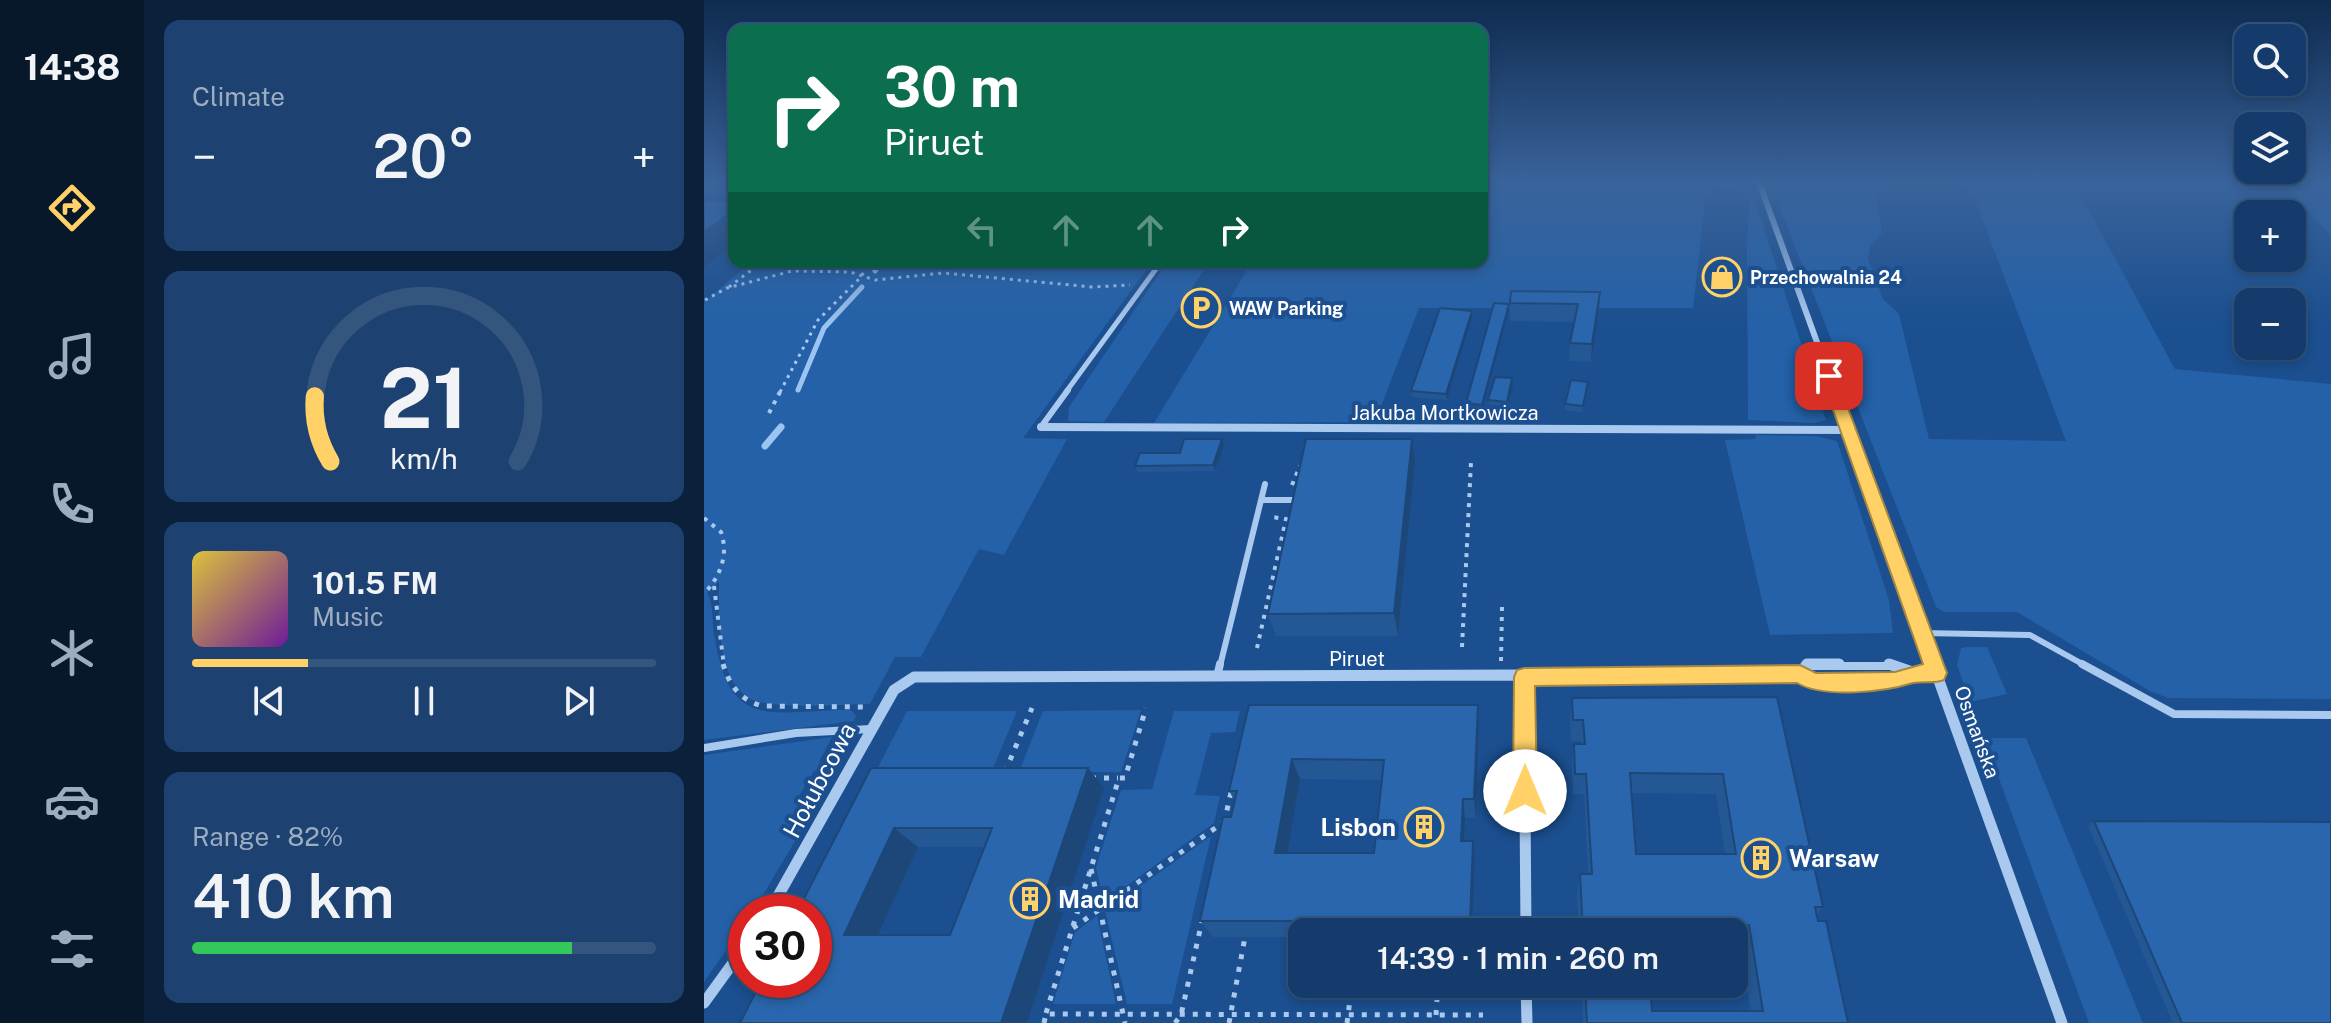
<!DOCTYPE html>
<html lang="en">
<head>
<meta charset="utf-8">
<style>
  body { margin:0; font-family:"Public Sans",sans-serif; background:#1d4271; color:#f1f3f6; height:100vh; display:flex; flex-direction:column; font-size:30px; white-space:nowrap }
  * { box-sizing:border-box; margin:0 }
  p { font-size:26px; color:#9dadc1 }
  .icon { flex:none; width:44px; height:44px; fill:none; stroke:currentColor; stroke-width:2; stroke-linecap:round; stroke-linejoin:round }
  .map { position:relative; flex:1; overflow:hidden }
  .panel { display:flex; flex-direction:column; gap:20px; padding:20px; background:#0b203b; width:560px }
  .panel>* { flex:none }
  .banner { position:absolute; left:24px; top:24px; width:760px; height:244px; border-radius:16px; box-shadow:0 4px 12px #0003,0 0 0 2px #33557e; background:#0b6e4f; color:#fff; overflow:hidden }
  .tools { position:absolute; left:1530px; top:24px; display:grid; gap:16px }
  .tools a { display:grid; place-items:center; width:72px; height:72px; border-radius:16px; background:#143b6b; box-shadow:0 4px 12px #0003,0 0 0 2px #33557e; font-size:40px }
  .speed { position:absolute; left:24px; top:894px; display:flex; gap:16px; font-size:40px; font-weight:700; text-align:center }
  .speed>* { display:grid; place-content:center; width:104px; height:104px; border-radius:50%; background:#143b6b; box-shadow:0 4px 12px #0003,0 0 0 2px #33557e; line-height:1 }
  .speed .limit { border:12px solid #d22; background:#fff; color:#111 }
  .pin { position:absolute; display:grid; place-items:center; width:68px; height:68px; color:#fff; margin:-34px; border-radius:16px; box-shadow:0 4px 12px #0006 }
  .me { position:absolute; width:88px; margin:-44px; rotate:0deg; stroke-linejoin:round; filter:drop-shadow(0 0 6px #0008) }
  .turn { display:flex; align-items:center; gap:28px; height:168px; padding:0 24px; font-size:36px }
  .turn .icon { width:104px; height:104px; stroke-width:2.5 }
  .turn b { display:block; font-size:56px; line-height:68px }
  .lanes { display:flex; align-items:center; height:76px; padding:0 24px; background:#0003; justify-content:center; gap:40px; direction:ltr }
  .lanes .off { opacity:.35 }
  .big { font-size:60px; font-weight:600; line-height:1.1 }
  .panel .widget { flex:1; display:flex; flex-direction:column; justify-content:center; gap:12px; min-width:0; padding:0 28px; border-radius:16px; background:#1d4271 }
  .panel .dial { align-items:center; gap:0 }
  .dial svg { height:208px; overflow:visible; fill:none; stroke:#33557e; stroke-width:7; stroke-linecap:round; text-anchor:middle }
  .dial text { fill:#f1f3f6; stroke:none }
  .song { display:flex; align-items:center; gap:24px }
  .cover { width:96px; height:96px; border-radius:12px; background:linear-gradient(135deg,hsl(50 70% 55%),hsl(280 70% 35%)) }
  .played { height:8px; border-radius:4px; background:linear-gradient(90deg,#ffd166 25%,#33557e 25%) }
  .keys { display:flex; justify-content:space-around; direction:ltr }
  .heat { display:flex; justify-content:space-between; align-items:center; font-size:44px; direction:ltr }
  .charge { height:12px; border-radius:6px; background:linear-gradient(90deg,#34c759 82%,#33557e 0) }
  .trip { position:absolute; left:584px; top:918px; width:460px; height:80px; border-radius:16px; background:#143b6b; box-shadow:0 4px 12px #0003,0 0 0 2px #33557e; font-weight:600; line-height:80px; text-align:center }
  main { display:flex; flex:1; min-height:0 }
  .dock { display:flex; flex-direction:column; width:144px; justify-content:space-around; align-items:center; background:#08182b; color:#9dadc1 }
  .dock .icon { width:56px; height:56px }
  .dock .active { color:#ffd166 }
  .dock b { font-size:36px; color:#f1f3f6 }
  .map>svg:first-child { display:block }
  .green { fill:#2461a8 }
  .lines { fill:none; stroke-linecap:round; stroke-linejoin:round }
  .stream-far1 { stroke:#9cc4f0; stroke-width:5 }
  .stream { stroke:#9cc4f0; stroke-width:7 }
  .path-far2 { stroke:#a9c9ee; stroke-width:3; stroke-dasharray:3 5; stroke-linecap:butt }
  .path-far1 { stroke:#a9c9ee; stroke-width:4; stroke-dasharray:4 6; stroke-linecap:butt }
  .path { stroke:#a9c9ee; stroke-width:5; stroke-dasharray:5 8; stroke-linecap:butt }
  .lane-far2 { stroke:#a9c9ee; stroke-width:5 }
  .lane-far1 { stroke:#a9c9ee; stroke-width:6 }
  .lane { stroke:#a9c9ee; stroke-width:8 }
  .street-far2 { stroke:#a9c9ee; stroke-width:6 }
  .street-far1 { stroke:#a9c9ee; stroke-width:8 }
  .street { stroke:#a9c9ee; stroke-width:11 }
  .wall { fill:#245895; fill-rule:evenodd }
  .shaded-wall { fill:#1d4779 }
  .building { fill:#2a66ad; stroke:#1d4779; stroke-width:2; fill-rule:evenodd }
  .route { fill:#ffd166; stroke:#a68842; stroke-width:2 }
  .labels { text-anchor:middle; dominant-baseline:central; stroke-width:8; stroke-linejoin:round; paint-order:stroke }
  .far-poi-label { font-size:18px; font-weight:bold; fill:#fff; stroke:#1b4f8f; text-anchor:start }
  .street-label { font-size:20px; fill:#fff; stroke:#1b4f8f }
  .near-street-label { font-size:24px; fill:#fff; stroke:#1b4f8f }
  .near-poi-label { font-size:24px; font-weight:bold; fill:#fff; stroke:#1b4f8f; text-anchor:start }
</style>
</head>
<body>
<main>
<nav class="dock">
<b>14:38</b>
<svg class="icon active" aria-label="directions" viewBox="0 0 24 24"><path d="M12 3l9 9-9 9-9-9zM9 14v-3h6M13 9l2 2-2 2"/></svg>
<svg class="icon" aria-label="music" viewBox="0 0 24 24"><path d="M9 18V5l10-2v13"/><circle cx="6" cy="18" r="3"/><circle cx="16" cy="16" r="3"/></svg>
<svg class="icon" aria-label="phone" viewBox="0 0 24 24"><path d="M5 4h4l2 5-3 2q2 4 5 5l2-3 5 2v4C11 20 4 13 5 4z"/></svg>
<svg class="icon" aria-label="climate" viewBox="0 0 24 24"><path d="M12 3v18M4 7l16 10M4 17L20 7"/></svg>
<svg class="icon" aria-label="car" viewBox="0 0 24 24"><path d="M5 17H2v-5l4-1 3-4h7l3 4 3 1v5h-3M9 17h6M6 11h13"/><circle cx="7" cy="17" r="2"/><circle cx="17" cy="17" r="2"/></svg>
<svg class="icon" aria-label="filters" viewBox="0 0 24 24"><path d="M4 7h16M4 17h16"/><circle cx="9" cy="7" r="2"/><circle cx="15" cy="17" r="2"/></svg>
</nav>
<section class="panel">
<div class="widget"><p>Climate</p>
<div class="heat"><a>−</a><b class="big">20°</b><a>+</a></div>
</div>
<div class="widget dial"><svg viewBox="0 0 100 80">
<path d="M14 69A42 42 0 1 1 86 69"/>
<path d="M14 69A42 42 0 0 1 8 44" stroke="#ffd166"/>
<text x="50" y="56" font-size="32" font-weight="700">21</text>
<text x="50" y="72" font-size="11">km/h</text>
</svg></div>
<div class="widget">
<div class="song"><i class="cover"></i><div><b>101.5 FM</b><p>Music</p></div></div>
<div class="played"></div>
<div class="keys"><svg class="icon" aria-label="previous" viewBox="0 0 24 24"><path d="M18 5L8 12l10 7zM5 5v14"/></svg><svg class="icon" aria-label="pause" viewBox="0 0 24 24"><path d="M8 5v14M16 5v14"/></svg><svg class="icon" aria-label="next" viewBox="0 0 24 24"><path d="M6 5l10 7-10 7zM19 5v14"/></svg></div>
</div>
<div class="widget"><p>Range · 82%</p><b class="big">410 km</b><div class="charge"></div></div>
</section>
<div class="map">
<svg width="1627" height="1023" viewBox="0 0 1627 1023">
  <rect width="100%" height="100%" fill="#1b4f8f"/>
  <path class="green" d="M778,182H1045L1122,420L1111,423L1044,420L1043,245L1046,191L1003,186L989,308H715L671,422L450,423L548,262H778Z
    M1069,182H1178L1185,189H1171L1178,233L1166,246L1164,259L1179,299L1195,314L1225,439L1362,441L1267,189L1244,182H1293L1299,189H1367L1362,182H1572L1539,190H1374L1471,369L1627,384V699L1464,698L1446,691L1313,612H1240L1232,607L1069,191Z
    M1627,183V236L1586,189L1598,184Z
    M47,262H448L319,438L363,439L300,555L275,549L217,657H191L166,704C139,704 63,711 43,697C12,675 15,613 15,581L3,593C10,603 8,626 11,640C27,733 68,710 146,710L152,715L150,721L0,740V302Z
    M463,262H505L400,422L364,421L365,407Z
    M1051,435L1111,436L1133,441L1185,600L1189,633L1066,635L1021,440L1052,439Z
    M1264,647H1283L1303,694L1266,702L1253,665L1257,648Z
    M437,710L417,772H315L339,711Z
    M203,711H313L287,773H171Z
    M470,711H536L531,732L507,733L491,795L516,796L510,823L400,902L392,867L417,790L448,789Z
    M128,737L115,762L135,763L131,771H110L94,798L116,799L49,912H42V922L0,982V755Z
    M1280,738H1322L1439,1023H1385Z
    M507,836L468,1004H423L401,911Z
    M393,916L412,1004H349L371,932Z"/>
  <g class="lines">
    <path class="stream-far1" d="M171,271L177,262
      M94,390L120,328L158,287"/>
    <path class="stream" d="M61,446L77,427"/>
    <path class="path-far2" d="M25,287L58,262
      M1,300L23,288L88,271L146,272L171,280L239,273L388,287L426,285
      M76,392L114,320L157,277L165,262"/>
    <path class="path-far1" d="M65,413L77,390
      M588,485L596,466
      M0,518L17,532C25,556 16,576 0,594
      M10,586L20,666
      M758,647L767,462
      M553,648L582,519L568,517
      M797,661L798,607"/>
    <path class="path" d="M19,664C26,686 35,699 58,706L162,707
      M301,772L328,708
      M387,778H414
      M520,823L528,788
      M387,869L421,1023
      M369,928L520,822
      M342,1013L415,778H421L442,708
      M732,1015L734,984
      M340,1023L342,1014L779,1015
      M471,1023L477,1015L498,921
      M525,1023L541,937
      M643,1023L648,984"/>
    <path class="lane-far2" d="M362,392L457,262"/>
    <path class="lane-far1" d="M337,427L364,390
      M557,500H593
      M1218,633L1326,635L1382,666
      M516,666L561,484"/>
    <path class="lane" d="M1378,664L1470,714L1627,715
      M513,677L516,664
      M0,748L92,733L167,729"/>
    <path class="street-far2" d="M1055,182L1131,392"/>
    <path class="street-far1" d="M1130,390L1229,666
      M337,427L1144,430
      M1102,666H1190"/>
    <path class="street" d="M1185,664L1211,673H1233
      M1229,664L1358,1023
      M1096,674L1103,664H1135
      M820,677L822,932
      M65,912L190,690L210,677L1096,674C1132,689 1175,685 1211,673
      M822,984L823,1023
      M0,1003L42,945"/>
  </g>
  <path class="wall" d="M0,182H30V198L0,194Z
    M896,292L887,362L865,361L866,343L871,322L806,321V303Z
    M805,310L778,411L762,409V403Z
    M768,317L743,400L708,397L707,391Z
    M808,378L809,385L803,408L785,406L784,400Z
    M884,382L878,412L861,410V404Z
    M518,439L520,445L511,471L434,472L431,466Z
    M711,462L694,636H572L564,614Z
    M1073,697L1119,907L1113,915L1144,1023H879L878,984H946L948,1011H1047L1035,941H1030V932H875L873,891L876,874H884L880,794H869L868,764L870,744H877V741H867L866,719L868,698ZM927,793L1012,794L1021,854H932Z
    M545,705H774L775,726L772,818H761L760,841H769L771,860L768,932H598V937H509L496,921L527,817L531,801L525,791ZM596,779L678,780L670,853H583Z
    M167,768H384L400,788L323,1023H36ZM214,847H281L246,935H174Z
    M1390,821L1627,1023H1469L1384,826Z"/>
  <path class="shaded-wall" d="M30,210V245L0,267V232Z
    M896,292L895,309L887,362L888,344Z
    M805,304V310L778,411V405Z
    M768,311V317L743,400L742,394Z
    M808,378L809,385L803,408V402Z
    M518,439L520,445L511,471L509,465Z
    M708,439L711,462L694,636L690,613Z
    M774,705L775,726L772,818L770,799Z
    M588,759L596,779L580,871L571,853Z
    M384,768L400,788L323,1023H297Z
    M759,799L761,818L759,860L757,841Z
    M190,828L214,847L167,950L140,935Z
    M769,841L771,860L768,932L766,921Z"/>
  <path class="building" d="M3,200L30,202V210L0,232V202Z
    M807,291L896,292L888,344L866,343L874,304L806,303Z
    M790,303L805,304L778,405L762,403Z
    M736,308L768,311L742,394L707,391Z
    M791,377L808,378L803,402L784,400Z
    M867,380L884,382L879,406L861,404Z
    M480,439H518L509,465L431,466L436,453H476Z
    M602,439H708L690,613L564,614Z
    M1073,697L1119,907H1111L1114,921H1122L1144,1023H883L881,984H946L948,1011H1059L1045,925H940L941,932H879L876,874H888L882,774H871L870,744H881L879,720H869L868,698ZM926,773L1019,774L1032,854H932Z
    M545,705H774L770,799H759L757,841H769L766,921H496L519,817H527L533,791H525ZM588,759L680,760L670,853H571Z
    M167,768H384L297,1023H36L58,980H110V912H93ZM190,828H288L246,935H140Z
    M1390,821L1627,822V1023H1478Z"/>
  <linearGradient id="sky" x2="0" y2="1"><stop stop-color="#0f2b4f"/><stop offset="0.56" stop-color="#39639b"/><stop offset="1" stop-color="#39639b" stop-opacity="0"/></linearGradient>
  <rect width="1627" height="325" fill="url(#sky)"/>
  <path class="route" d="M1125,371L1132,376L1243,673L1240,680C1230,684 1220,681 1209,683C1180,692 1121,699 1093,683L831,686L833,791L829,799L821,802L813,799L809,791L810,677L813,670L820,668L1096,665L1112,673L1191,672L1219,664L1117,376Z"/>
  <defs>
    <symbol id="shop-ring" viewBox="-11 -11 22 22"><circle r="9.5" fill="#1b4f8f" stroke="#ffd166" stroke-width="1.5"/><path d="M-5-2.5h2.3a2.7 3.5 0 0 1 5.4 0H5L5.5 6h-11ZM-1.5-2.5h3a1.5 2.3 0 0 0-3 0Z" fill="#ffd166"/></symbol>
    <symbol id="parking-ring" viewBox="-11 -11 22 22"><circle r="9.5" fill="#1b4f8f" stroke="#ffd166" stroke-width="1.5"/><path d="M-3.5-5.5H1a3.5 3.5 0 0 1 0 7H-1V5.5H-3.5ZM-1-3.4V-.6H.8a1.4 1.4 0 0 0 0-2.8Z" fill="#ffd166"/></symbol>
    <symbol id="building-ring" viewBox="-11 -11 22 22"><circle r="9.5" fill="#1b4f8f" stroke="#ffd166" stroke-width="1.5"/><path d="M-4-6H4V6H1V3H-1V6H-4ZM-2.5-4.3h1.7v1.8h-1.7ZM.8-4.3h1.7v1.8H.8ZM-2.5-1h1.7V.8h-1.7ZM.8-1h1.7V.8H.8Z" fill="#ffd166"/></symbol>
  </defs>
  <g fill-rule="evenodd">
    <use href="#shop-ring" x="996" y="255" width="44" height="44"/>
    <use href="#parking-ring" x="475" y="286" width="44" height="44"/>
    <use href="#building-ring" x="698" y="805" width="44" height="44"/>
    <use href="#building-ring" x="1035" y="836" width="44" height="44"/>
    <use href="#building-ring" x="304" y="877" width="44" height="44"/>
  </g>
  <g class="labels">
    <g class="far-poi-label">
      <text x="1046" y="277">Przechowalnia 24</text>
      <text x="525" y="308">WAW Parking</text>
    </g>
    <g class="street-label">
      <text x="741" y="413">Jakuba Mortkowicza</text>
      <text x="653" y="659">Piruet</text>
      <text transform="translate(1273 732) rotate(70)">Osmańska</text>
    </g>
    <g class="near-street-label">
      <text transform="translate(115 780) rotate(-62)">Hołubcowa</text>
    </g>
    <g class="near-poi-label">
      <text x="692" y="827" text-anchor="end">Lisbon</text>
      <text x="1085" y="858">Warsaw</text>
      <text x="354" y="899">Madrid</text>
    </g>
  </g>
</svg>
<div class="tools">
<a><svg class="icon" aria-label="search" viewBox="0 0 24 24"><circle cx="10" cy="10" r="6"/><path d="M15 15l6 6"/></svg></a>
<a><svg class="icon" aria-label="layers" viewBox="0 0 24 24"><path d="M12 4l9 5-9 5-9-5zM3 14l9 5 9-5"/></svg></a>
<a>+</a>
<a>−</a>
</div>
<div class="speed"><div class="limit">30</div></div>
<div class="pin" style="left:1125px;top:376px;background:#d93025"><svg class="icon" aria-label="arrive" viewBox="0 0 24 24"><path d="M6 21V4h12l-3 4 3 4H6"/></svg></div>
<svg class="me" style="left:821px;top:791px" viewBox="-20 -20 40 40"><circle r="19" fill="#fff"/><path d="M0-13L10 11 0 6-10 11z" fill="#ffd166"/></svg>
<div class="trip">14:39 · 1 min · 260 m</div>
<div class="banner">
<div class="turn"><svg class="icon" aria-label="right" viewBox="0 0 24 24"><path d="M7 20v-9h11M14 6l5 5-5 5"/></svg><div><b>30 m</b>Piruet</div></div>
<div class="lanes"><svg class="icon off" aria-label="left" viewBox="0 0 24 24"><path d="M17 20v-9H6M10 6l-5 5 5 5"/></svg><svg class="icon off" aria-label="ahead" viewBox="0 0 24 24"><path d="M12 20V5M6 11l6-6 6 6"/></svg><svg class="icon off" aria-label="ahead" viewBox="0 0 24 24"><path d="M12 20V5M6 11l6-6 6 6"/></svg><svg class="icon" aria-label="right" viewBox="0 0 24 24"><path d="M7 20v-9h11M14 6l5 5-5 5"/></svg></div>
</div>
</div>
</main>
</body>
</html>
